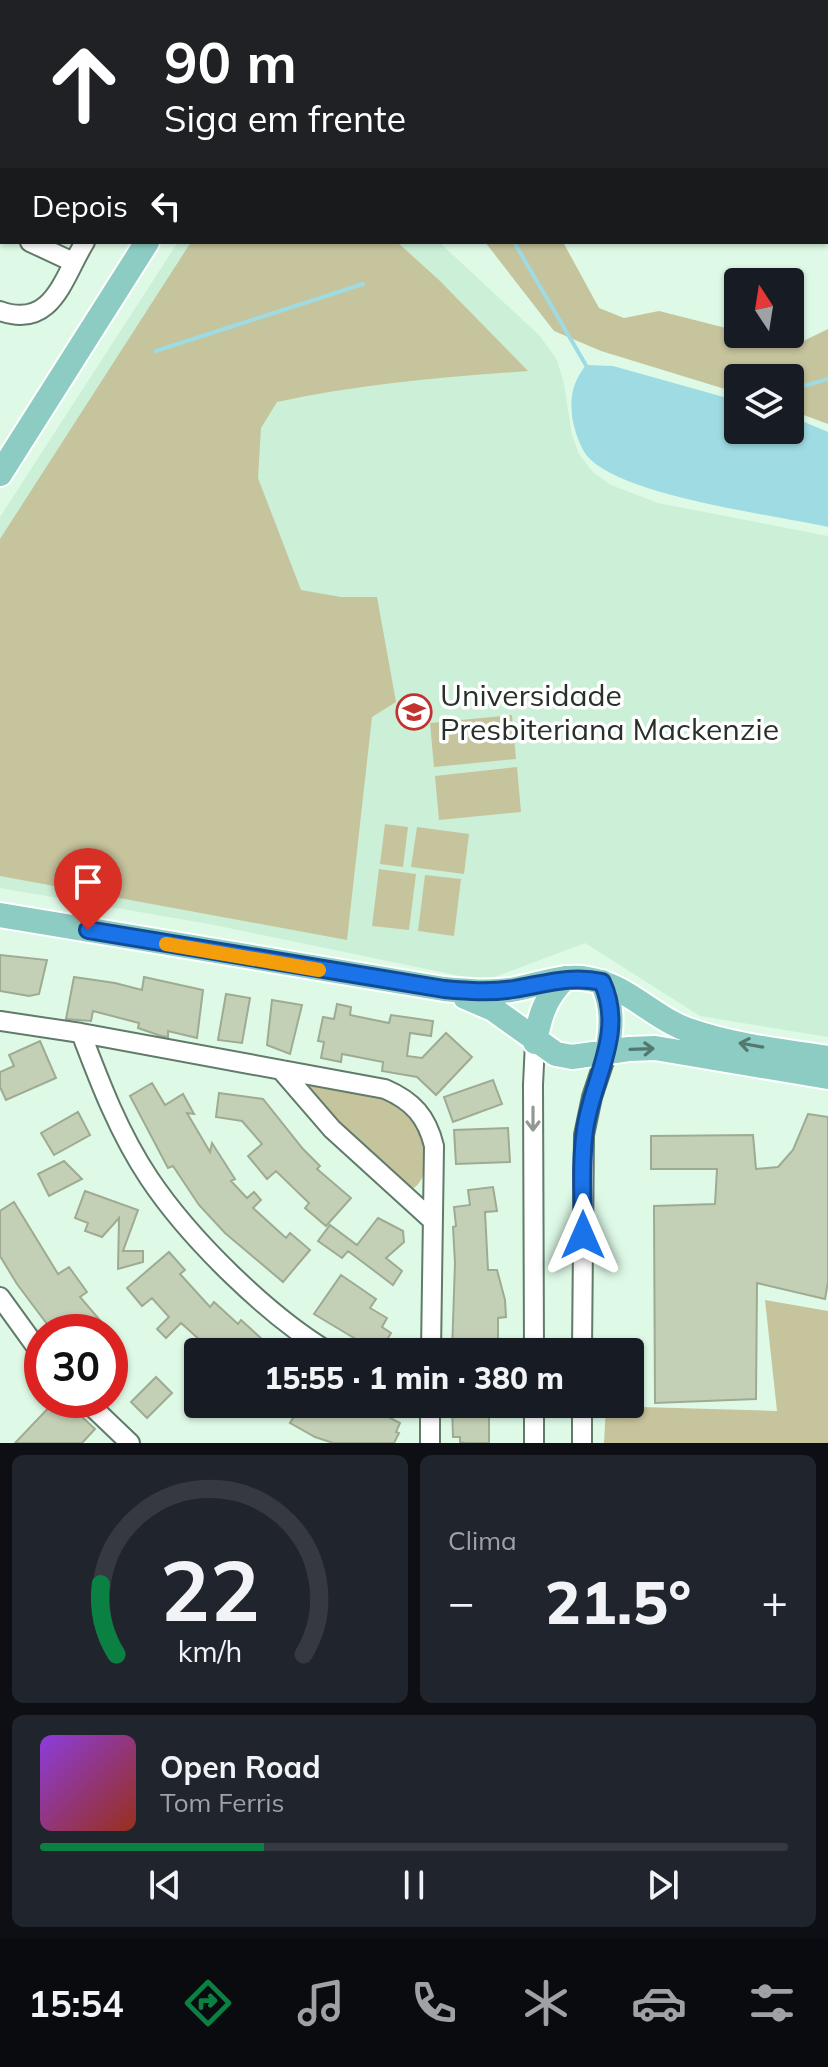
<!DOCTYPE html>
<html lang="pt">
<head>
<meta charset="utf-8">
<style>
  body { margin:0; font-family:Mulish,sans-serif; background:#20242c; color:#f1f3f6; height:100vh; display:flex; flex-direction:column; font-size:30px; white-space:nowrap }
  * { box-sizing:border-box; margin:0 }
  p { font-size:26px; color:#9ea1a6 }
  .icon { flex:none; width:44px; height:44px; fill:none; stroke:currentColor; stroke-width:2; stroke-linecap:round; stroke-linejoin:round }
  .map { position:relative; height:1443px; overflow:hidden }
  .side { display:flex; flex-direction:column; gap:12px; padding:12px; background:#0d0f14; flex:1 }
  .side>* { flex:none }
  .hud { position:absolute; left:0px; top:0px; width:828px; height:244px; box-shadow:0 2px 6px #0004; background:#202124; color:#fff; overflow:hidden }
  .needle { width:52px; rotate:348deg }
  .buttons { position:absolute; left:724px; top:268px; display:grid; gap:16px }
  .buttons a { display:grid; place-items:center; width:80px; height:80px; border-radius:8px; background:#171b24; box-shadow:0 2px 6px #0004; font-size:40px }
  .speed { position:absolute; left:24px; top:1314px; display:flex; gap:16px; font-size:40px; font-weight:700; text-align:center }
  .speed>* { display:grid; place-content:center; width:104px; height:104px; border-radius:50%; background:#171b24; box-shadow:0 2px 6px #0004; line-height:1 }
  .speed .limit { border:12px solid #d22; background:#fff; color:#111 }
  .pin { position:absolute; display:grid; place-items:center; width:68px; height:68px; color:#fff; margin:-82px -34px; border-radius:50% 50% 50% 0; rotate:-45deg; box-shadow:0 0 8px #0007 }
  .pin .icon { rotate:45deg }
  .me { position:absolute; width:88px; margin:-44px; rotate:0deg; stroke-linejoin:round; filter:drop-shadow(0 0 6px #0008) }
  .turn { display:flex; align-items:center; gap:28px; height:168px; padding:0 32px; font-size:36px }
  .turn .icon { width:104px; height:104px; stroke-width:2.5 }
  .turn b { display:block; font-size:56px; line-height:68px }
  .then { display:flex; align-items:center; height:76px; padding:0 32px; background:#0003; gap:16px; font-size:30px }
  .big { font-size:60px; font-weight:800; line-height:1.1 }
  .side .tile { flex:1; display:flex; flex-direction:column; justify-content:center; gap:12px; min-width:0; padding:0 28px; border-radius:12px; background:#20242c }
  .side .dial { align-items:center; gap:0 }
  .dial svg { height:208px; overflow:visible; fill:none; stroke:#363941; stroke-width:7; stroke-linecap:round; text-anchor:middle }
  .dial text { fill:#f1f3f6; stroke:none }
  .song { display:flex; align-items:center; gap:24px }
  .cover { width:96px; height:96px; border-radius:12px; background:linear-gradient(135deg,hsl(270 70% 55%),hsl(10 70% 35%)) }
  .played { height:8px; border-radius:4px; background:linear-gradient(90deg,#0b8043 30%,#363941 30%) }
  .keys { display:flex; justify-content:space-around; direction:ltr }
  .heat { display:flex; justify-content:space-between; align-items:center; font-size:44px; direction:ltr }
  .side .tiles { flex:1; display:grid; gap:12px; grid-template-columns:1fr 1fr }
  .tile:last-child { grid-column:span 2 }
  .trip { position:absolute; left:184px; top:1338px; width:460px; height:80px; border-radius:8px; background:#171b24; box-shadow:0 2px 6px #0004; font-weight:800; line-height:80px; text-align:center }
  .tab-bar { display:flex; height:128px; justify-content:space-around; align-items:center; background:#090b0e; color:#9ea1a6 }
  .tab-bar .icon { width:56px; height:56px }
  .tab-bar .on { color:#0b8043 }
  .tab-bar b { font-size:36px; color:#f1f3f6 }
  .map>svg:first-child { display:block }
  .built { fill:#ccefd7 }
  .green { fill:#c6c49d }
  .water { fill:#9fdbe3 }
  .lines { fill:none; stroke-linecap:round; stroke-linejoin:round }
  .stream { stroke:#9fdbe3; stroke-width:4 }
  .building { fill:#c3d0b6; stroke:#9eab92; stroke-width:2 }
  .minor-casing { stroke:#617a69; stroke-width:22 }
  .major-casing { stroke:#fff; stroke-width:28 }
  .minor { stroke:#fff; stroke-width:18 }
  .major { stroke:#8cccc2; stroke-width:24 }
  .oneway { stroke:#54776e }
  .oneway2 { stroke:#939894 }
  .route-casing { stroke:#114b97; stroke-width:20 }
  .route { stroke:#1a73e8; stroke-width:14 }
  .slow { stroke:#f59e0b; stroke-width:14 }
  .labels { text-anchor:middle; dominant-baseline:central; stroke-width:7; stroke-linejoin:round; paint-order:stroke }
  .poi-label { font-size:30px; fill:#27312a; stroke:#fff; text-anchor:start }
</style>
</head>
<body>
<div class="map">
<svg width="828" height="1443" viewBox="0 0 828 1443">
  <rect width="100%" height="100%" fill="#defae7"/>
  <path class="built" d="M178,242H439L540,336L557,360L564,384L572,435L579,454L593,472L611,485L658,503L828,536V1037L700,1016L585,943L484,981L209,924L0,888V517Z"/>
  <path class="green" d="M330,0H694L329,2Z
    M191,242H397L439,280L528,371C442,377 361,384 277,402L261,428L258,478L301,590L341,597H377L396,702L372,717L347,940L0,876V539Z
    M485,242H563L599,308L624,318L659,311L738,331V334H752L795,345L828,329V424L790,410V378H738V393L601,351L554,331Z
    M512,715L516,759L434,767L430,723Z
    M517,767L521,812L439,820L435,776Z
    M385,824L408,827L403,867L380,864Z
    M417,827L469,834L464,874L411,867Z
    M379,869L416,874L409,930L372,926Z
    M425,875L461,879L454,936L418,931Z
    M314,1081L398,1099L425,1130C425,1149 431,1175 414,1188C373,1165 342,1127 311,1093L310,1086Z
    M765,1300L828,1311V1443H604L606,1406L777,1411Z"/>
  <path class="water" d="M586,365L613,366L738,401V430H790V416L828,432V527C774,515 621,496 587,456C579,445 574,429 572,416C570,395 573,382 586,365Z"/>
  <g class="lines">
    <path class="stream" d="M647,2L651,0
      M514,242L587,367
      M156,351L363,284
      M790,390L828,379"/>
  </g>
  <path class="building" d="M0,955L47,960L39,994L29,996L0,991Z
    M74,977L115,983L142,990L144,977L203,990L197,1038L168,1031V1037L161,1036L138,1028L139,1023L93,1011L91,1021L66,1019Z
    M226,994L250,998L242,1043L218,1040Z
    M272,1000L302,1005L290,1054L267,1045Z
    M337,1004L351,1007L350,1015L389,1023L391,1015L433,1021L431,1036L410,1033L407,1056L422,1058L446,1033L472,1057L436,1095L417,1077L382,1071L383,1062L342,1054L341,1062L321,1058L324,1042L318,1041L323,1017L334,1019Z
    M40,1041L56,1078L6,1100L0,1087V1072L14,1066L9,1055Z
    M493,1080L502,1104L453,1122L444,1097Z
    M152,1083L165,1105L183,1094L194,1114L187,1113L210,1152L212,1143L235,1179L231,1181L247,1198L254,1192L261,1200L253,1208L286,1238L290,1233L310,1250L283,1282L225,1233L199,1205L173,1166L168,1168L130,1096Z
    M219,1093L263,1099L303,1149L320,1166L317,1169L351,1198L326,1226L305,1208L309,1203L276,1171L267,1179L248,1156L262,1144L242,1121L216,1117Z
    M78,1112L90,1135L54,1155L41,1133Z
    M808,1114L828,1117V1282L825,1299L757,1283L756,1399L655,1403L654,1206L715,1204L717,1169H651V1136L753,1135L756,1169L778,1167L793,1150Z
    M508,1128L510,1162L456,1164L454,1130Z
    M64,1161L82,1179L49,1196L38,1174Z
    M493,1187L497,1211L485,1212L488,1270H497L505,1300L506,1317L498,1318V1352H452L455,1263L453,1227L456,1226L454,1207L470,1205L468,1190Z
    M85,1191L138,1210L123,1251H143V1262L118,1269L119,1218L102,1237L85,1231L88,1223L75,1218Z
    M14,1202L58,1274L69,1267L87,1292L80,1297L110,1332H53L17,1284L0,1256V1211Z
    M378,1218L403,1231L404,1242L386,1258L402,1271L393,1285L348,1251L342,1258L318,1241L330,1225L357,1245Z
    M169,1252L185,1270L180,1274L210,1307L214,1302L238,1324L241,1320L263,1340L259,1344L271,1352H213L181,1323L166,1338L157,1329L169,1317L152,1298L142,1306L127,1288Z
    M341,1275L376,1299L370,1308L387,1318L382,1327L391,1333L385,1343L369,1347L314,1314Z
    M156,1377L172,1393L147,1418L131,1402Z
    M56,1400H64L95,1429L82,1443H15Z
    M283,1404H373L371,1408L400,1423L396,1432L399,1433L394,1443H333L315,1437L290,1423L296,1413Z
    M452,1404H489V1443H465L460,1442V1437H453Z"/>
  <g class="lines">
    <defs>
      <path id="minor" d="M237,2L239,0
        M0,16L2,17
        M0,229L2,230
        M30,242L73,262
        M0,311C53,330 63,277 85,242
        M0,1021L81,1033L385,1089C413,1101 427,1117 434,1146L431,1352
        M81,1033C100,1083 119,1133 149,1178C189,1238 267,1315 329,1352
        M281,1070L332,1129L432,1220
        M0,1297L42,1355
        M534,1352L533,1085L535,1042
        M582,1352L584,1135L592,1097L607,1052
        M85,1400L130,1443
        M534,1404V1443
        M430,1443V1404
        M582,1443V1404"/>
      <path id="major" d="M284,2L285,0
        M0,474L147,242
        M0,915L444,989C466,991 488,993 511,990C536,986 562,974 588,979C627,985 654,1019 691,1031C734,1046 783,1051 828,1058
        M602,982C613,1006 612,1026 607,1052
        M465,997L493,1009L556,1054L572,1057L629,1049L655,1048L828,1077
        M535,1042C540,1015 545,998 565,978"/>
    </defs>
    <use href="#minor" class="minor-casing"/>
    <use href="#major" class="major-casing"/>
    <use href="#minor" class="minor"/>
    <use href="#major" class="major"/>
  </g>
  <defs><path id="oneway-shaft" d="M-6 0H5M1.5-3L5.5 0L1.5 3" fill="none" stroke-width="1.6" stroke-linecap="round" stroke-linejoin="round" transform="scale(2)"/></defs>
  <g class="oneway">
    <use href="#oneway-shaft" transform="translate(751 1045) rotate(-170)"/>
    <use href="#oneway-shaft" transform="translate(642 1049) rotate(-2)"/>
  </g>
  <use class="oneway2" href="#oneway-shaft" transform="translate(533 1119) rotate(90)"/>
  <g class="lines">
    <defs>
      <path id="route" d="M88,930L444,989C467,991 490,993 514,989C545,984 570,975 602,982C626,1033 592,1079 585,1130C580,1164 583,1201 583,1235"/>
    </defs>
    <use href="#route" class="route-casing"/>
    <use href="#route" class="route"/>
    <path class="slow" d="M166,944L319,970"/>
  </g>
  <defs>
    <symbol id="university-ring" viewBox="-11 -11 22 22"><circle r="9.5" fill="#fff" stroke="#c2332f" stroke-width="1.5"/><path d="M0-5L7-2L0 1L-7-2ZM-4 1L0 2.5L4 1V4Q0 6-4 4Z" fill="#c2332f"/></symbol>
  </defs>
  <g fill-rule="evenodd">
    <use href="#university-ring" x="394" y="692" width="40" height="40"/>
  </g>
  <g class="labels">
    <g class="poi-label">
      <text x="440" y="695">Universidade<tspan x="440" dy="34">Presbiteriana Mackenzie</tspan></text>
    </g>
  </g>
</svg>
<div class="buttons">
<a><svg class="needle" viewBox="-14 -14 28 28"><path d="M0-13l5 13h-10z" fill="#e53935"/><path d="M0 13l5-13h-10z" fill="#9ea1a6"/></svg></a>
<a><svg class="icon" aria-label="layers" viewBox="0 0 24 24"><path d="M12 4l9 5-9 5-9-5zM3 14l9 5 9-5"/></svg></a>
</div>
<div class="speed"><div class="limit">30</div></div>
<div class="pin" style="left:88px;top:930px;background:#d93025"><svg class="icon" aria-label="arrive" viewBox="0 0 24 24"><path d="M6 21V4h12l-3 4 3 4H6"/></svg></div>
<svg class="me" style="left:583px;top:1235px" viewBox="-20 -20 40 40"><path d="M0-17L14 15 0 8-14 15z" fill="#1a73e8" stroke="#fff" stroke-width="4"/></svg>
<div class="trip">15:55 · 1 min · 380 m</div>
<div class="hud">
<div class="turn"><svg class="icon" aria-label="ahead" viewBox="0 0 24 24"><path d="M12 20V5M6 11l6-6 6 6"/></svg><div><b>90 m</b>Siga em frente</div></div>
<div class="then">Depois<svg class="icon" aria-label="left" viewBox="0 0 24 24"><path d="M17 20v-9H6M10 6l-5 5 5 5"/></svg></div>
</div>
</div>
<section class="side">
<div class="tiles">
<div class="tile dial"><svg viewBox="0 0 100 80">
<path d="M14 69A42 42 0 1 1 86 69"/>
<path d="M14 69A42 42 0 0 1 8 42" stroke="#0b8043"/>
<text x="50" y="56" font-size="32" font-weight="700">22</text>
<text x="50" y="72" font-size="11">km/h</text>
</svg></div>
<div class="tile"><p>Clima</p>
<div class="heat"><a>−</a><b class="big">21.5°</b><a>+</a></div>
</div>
<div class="tile">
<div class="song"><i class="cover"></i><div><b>Open Road</b><p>Tom Ferris</p></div></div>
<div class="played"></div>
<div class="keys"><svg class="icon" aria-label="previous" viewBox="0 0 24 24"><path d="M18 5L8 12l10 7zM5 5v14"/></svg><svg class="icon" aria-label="pause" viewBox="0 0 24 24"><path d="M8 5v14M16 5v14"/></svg><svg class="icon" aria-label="next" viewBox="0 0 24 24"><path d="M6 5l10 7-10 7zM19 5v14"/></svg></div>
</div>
</div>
</section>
<nav class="tab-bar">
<b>15:54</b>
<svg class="icon on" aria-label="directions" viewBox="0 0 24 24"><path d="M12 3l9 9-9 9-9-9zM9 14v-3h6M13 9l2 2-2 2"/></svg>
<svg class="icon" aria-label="music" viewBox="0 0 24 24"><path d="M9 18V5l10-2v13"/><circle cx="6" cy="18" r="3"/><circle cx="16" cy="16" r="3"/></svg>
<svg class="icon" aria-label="phone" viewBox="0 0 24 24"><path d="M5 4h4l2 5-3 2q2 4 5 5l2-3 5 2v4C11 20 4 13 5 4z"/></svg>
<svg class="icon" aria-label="climate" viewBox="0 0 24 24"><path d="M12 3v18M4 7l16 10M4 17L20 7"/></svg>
<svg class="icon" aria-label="car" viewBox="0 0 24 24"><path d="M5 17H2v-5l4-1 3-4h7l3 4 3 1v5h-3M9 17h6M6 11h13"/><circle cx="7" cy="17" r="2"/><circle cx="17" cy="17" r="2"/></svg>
<svg class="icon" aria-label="filters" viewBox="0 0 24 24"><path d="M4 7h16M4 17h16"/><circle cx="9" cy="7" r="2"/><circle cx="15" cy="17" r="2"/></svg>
</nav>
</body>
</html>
